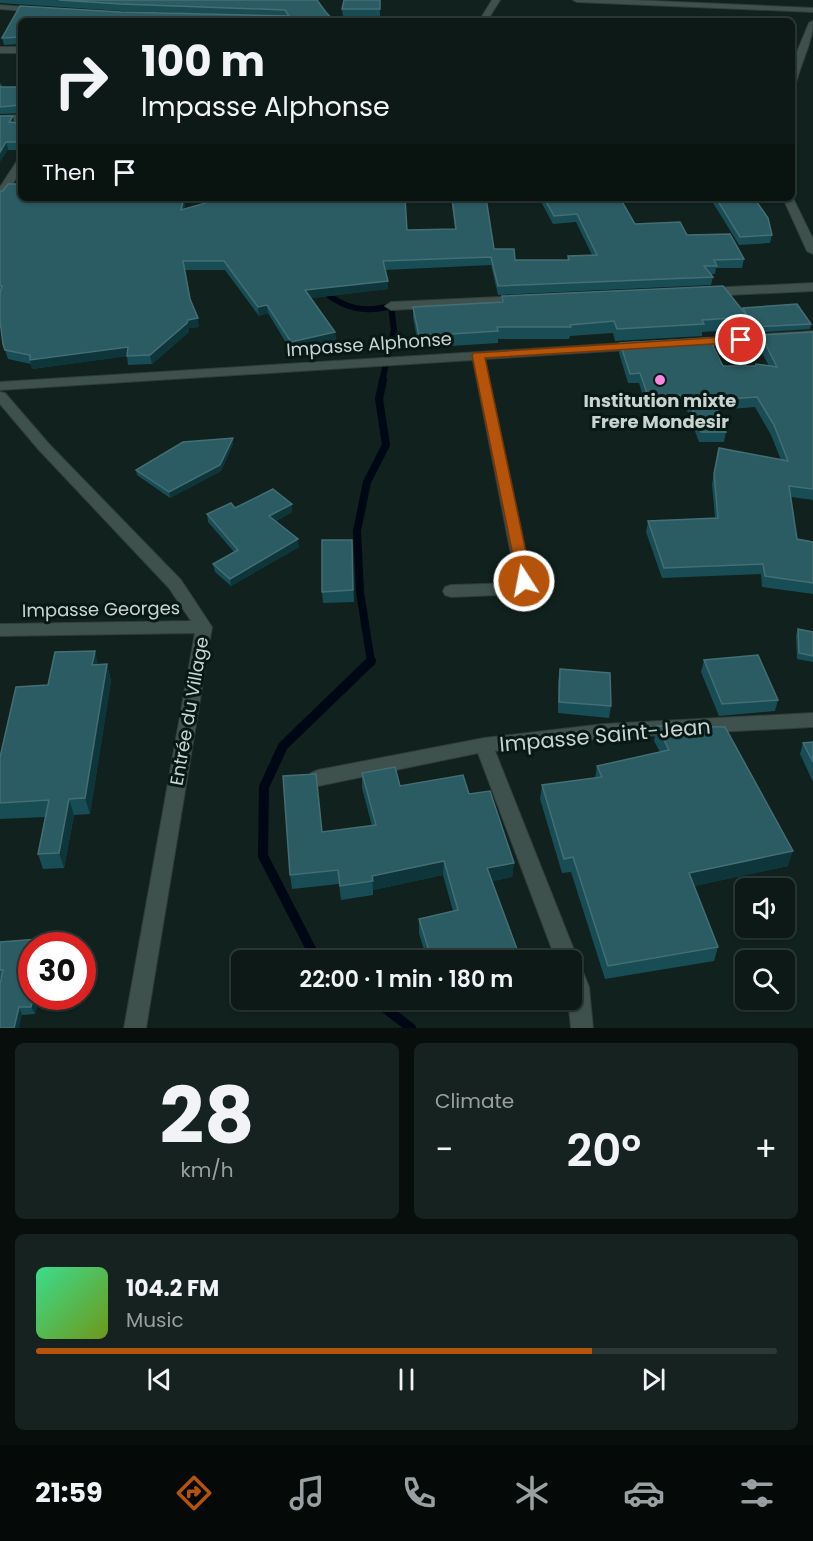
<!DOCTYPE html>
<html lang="en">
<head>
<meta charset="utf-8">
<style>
  body { margin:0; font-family:Poppins,sans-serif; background:#15221f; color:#f1f3f6; height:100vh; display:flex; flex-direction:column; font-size:22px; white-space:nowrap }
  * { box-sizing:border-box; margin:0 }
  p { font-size:20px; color:#9aa0a1 }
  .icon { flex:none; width:33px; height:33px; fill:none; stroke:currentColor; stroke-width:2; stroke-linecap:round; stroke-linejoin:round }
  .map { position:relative; height:1028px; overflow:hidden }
  .panel { display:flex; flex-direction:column; gap:15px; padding:15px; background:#070e0c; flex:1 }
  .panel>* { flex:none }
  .top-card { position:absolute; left:18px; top:18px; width:777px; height:183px; border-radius:9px; box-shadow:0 2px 4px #0004,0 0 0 2px #2c3835; background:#0c1916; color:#f1f3f6; overflow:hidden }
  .controls { position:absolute; left:735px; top:878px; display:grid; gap:12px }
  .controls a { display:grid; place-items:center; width:60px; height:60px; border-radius:9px; background:#0c1916; box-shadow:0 2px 4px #0004,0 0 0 2px #2c3835; font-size:30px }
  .speed { position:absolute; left:18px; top:932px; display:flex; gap:12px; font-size:30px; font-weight:700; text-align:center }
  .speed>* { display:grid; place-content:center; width:78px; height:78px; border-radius:50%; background:#0c1916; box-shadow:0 2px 4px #0004,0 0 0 2px #2c3835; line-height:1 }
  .speed .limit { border:9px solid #d22; background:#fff; color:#111 }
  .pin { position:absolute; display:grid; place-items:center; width:51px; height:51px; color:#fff; margin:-26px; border:3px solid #fff; border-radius:50%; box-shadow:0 2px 6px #0007 }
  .me { position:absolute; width:66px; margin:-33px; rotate:349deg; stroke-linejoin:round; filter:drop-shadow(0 0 4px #0008) }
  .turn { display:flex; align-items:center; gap:21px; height:126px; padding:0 24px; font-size:27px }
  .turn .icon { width:78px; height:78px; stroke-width:2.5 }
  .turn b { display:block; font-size:42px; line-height:51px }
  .then { display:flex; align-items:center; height:57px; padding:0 24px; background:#0003; gap:12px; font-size:22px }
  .big { font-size:45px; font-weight:600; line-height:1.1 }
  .panel .card { flex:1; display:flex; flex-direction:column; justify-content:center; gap:9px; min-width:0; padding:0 21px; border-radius:9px; background:#15221f }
  .panel .dial { align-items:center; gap:0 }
  .dial b { font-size:78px; line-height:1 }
  .song { display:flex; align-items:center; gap:18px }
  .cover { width:72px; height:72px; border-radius:9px; background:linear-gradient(135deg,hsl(150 70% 55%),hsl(80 70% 35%)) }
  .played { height:6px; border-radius:3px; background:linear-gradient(90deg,#b45309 75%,#2c3835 75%) }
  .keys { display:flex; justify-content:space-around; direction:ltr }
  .heat { display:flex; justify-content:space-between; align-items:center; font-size:33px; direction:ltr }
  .panel .tiles { flex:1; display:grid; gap:15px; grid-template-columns:1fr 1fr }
  .card:last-child { grid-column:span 2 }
  .trip { position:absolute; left:231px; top:950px; width:351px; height:60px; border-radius:9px; background:#0c1916; box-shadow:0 2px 4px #0004,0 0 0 2px #2c3835; font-weight:600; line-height:60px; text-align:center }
  .tabs { display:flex; height:96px; justify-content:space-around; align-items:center; background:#050a09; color:#9aa0a1 }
  .tabs .icon { width:42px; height:42px }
  .tabs .current { color:#b45309 }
  .tabs b { font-size:27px; color:#f1f3f6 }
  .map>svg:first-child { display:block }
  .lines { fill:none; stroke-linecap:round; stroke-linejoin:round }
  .stream-far2 { stroke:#000714; stroke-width:6 }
  .stream-far1 { stroke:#000714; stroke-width:8 }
  .stream { stroke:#000714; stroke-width:10 }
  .minor-casing { stroke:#303b38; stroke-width:2 }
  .tertiary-casing { stroke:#303b38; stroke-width:2 }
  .minor { fill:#3f514d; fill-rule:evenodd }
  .tertiary { fill:#3f514d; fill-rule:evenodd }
  .wall { fill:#184d55 }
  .shaded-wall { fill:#0d353a }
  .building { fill:#2b5c63; stroke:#446e74; stroke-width:1.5 }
  .route { fill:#b45309; stroke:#753606; stroke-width:1.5 }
  .poi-dot { fill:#fe86e0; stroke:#071815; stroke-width:2 }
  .labels { text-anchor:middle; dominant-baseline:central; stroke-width:6; stroke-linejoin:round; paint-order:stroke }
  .street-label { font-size:18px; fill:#c9d4d1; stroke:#071815 }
  .poi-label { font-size:18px; font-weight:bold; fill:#c9d4d1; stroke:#071815 }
  .near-street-label { font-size:21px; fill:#c9d4d1; stroke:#071815 }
</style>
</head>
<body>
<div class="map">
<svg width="813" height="1028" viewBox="0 0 813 1028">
  <rect width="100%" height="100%" fill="#10211e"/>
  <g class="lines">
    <path class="stream-far2" d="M323,291C345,309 364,313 391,306L394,330L382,381"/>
    <path class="stream-far1" d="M371,662L360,592L357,531L367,482L386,445L379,399L383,380"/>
    <path class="stream" d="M324,960L312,951L263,856L264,787L283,746L371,661
      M373,999L411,1028"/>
    <defs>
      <path id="minor" d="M492,0H500L487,21H479Z
        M573,0H632L813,8V12L577,2Z
        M0,5L39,8L43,10L39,12L0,9Z
        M0,47H21V53H0Z
        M21,115V121L0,122V116Z
        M21,160V171L4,197L0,198V187L17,161Z
        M382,198H445L440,201L386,203L382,202Z
        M813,283V291L708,296L702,292L708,288Z
        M519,296L525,300L523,303L391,310L385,306L391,302Z
        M813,331V339L690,347L684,343L690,339Z
        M639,342L643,343L645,346L643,349L485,359L532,581L525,592L519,594L451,597L445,595L443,591L445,587L451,585L514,583L516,580L473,360L0,390V382Z
        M0,392L5,393L49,444L181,580L212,627L146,1028H124L195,633L0,636V624L191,621L169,588L39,450L0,404Z
        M813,713V727L604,738L495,751L578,960L576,963L580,964L589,987L593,1028H571L568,999H572V960H556L478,753L318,786L311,783L309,778L311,773L318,770L484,738L604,724Z"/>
      <path id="tertiary" d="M813,21C813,42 801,62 796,83L792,86V64L809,23Z
        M792,196L813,239V254L807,251L783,198Z"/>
    </defs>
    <use href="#minor" class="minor-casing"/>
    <use href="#tertiary" class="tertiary-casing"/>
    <use href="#minor" class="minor"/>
    <use href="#tertiary" class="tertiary"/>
  </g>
  <path class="wall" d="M0,0H317L325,11L334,21H21V44L4,45L2,38L20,6L121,12L211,14L122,11L0,3Z
    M380,0V17H343L342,9Z
    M0,83L3,87H21V113L0,114Z
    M0,116L15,123H21V150H8Z
    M0,191L186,198L184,209L407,230L455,229L451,198H486L494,249L515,260H567L568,256L592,255L576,222L553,224L539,198H620L635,224L687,235L744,259L742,268H716L715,274H711L713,277L711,285L498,295L491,265L385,270L388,289L311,298L335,332L336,341L291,351L268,313L259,316L225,270H185L190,299L199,327L189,328V332L152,364L128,365L127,356L32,369L31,364L8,359L3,344L0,321Z
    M710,198H754L772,235L770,243L739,245Z
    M502,296L742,310L743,308L811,324L810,329L752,333L747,323L746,329L702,332V336L615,341L613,333L570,336L569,339H498V343L419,348L413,318V307L501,302Z
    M813,332V500L791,497L797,539L813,542V594L762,587L761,574L662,578L646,532L648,521L715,518L712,484L719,448L781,460L771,435L755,407L718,410L726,432L724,442H699L685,405L646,406L639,383H628L619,353L620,343L723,366H769L758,345L761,335Z
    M233,444L221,471L170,498L137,475L136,470Z
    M292,504V512L276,521L299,547L231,586L215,572L213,564L234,552L208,522L207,514L235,508Z
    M352,540L354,602L323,603L322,592Z
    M798,629L813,632V662L797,659L796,635Z
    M704,660L778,700L775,711L719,716L701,672Z
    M107,664L111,681L90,814L74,815L64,868L43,869L38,854L45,817L0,819V757L48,685L98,665Z
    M560,669L611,706L609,718L558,713V681Z
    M657,726L788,866L694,886L718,947L714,961L605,979L571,872L562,873L540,799L542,785L595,778L597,766L660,752L654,741Z
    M813,742V782L800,754L803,743Z
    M362,773L400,786L469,794L514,863L512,877L492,881L521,960H427L419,933V919L453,911L443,875L373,890V895L341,900L339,884L292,889L290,875L322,832L372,826L362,788Z
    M0,942L32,996H39L35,1014L22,1015L1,978H0Z
    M439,999H490L443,1011Z"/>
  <path class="shaded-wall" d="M13,116L15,124L9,122Z
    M6,142L8,150L0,162V152Z
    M184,198H186L182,218L181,210Z
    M388,281V289L306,299L305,290Z
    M267,305L268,313L259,316L258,307Z
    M198,318L199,327L189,328V332L152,364L150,355L188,320Z
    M335,332L336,341L291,351V342Z
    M128,347L129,356L32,369L30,360Z
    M233,438V444L221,471L170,498L169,492Z
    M292,504V512L270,524L269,516Z
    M298,539L299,547L231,586L230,579Z
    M95,651L99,667L92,665Z
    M107,664L111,681L90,814L85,798Z
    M69,799L74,815L64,868L59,853Z
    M793,851L788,866L685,888L689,873Z
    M444,861L443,875L373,890L372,876Z
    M514,863L512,877L486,883L487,868Z
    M34,996H39L35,1014L31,1007Z
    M444,999H490L443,1011Z
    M19,1007L22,1015L19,1028H14Z"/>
  <path class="building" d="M59,0H317L325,11L334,21H21V37L2,38L20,6L121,12L289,16L285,10L121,4Z
    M344,0H380V9H342Z
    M0,87H21V103L20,105L0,107Z
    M0,116H13L9,122L21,123V142H6L0,152Z
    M8,184H21V198H184L181,210L216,200L303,198H405L407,230L456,229L452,198H486L494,249H514L515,260H569L568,256L597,255L577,214L554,216L544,198H620L635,224L680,222L687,235L730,234L744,259L714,260L717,266H704L713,277L498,286L491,257L383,261L388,281L305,290L335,332L291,342L267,305L258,307L224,261H183L190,299L198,318L188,320L187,323L150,355L127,356L128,347L30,360V355L5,350L3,344L0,321V293L2,286H0V191H3Z
    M716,198H754L768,218L772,235L740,237Z
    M723,286L748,317L702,320L704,324L617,329L614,321L570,325L571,327H497L498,331L419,336L413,307L503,302L502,296Z
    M797,304L811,324L753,327L743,308Z
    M813,332V489L789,486L797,539L813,542V583L765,576L763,564L664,568L648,521L718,518L714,474L719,448L788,461L774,425L757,397L714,400L726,432H701L687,395L648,396L640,373L630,374L620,343L709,338L723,366H755L756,364L777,367L761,335Z
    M233,438L220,465L169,492L136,470L183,442Z
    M273,489L292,504L269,516L298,539L230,579L213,564L238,550L207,514L231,503L235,508Z
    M322,540H352L353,590L322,592Z
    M798,629L813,632V656L799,653Z
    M95,651L92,665L107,664L85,798L69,799L59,853L38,854L49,800L0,803V757L16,687L48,685L55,652Z
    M758,655L778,700L722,704L704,660Z
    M560,669L610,673L611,706L559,702Z
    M657,726L725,727L793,851L689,873L718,947L608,966L573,857L564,859L542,785L602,777L597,766L669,750Z
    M813,742V762L803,743Z
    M395,767L400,786L463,775L469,794L490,791L514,863L487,868L521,960H432L419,919L458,910L444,861L372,876L373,881L340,886L338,870L290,875L283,776L316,774L322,832L376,825L362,773Z
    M38,939L37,945H32V996H34L31,1007H19L14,1028H0V984L3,970H0V942Z"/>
  <path class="route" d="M741,336L747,340L745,342L485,358L532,581L529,585H519L472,355L474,353Z"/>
  <circle class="poi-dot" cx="660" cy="380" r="6"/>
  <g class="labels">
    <g class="street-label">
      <text transform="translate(369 344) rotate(-4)">Impasse Alphonse</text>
      <text transform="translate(101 609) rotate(-1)">Impasse Georges</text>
      <text transform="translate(189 711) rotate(-80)">Entrée du Village</text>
    </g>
    <g class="poi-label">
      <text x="660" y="400">Institution mixte<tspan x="660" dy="21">Frere Mondesir</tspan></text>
    </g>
    <g class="near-street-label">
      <text transform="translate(605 735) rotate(-5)">Impasse Saint-Jean</text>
    </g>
  </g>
</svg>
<div class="controls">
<a><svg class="icon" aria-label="sound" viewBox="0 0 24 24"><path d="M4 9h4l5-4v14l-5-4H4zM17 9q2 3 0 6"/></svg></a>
<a><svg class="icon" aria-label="search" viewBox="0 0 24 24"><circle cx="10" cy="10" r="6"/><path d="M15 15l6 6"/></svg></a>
</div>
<div class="speed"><div class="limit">30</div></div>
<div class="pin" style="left:741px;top:340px;background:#d93025"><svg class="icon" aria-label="arrive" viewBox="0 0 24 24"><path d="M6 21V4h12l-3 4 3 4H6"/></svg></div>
<svg class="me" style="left:524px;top:581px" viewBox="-20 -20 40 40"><circle r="17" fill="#b45309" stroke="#fff" stroke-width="3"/><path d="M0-11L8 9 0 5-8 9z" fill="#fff"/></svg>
<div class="trip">22:00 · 1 min · 180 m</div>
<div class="top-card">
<div class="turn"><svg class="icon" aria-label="right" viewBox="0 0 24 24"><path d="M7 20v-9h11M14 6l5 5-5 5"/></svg><div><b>100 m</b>Impasse Alphonse</div></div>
<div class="then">Then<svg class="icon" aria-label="arrive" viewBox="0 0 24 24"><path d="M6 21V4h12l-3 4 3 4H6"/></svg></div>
</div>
</div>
<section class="panel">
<div class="tiles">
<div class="card dial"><b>28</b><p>km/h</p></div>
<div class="card"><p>Climate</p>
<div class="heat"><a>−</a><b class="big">20°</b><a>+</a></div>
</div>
<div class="card">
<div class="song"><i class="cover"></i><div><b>104.2 FM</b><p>Music</p></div></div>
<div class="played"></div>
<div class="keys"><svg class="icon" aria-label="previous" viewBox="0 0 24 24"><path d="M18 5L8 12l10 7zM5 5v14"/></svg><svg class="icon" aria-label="pause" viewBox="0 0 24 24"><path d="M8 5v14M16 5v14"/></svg><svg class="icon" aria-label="next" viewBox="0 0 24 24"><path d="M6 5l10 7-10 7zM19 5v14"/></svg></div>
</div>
</div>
</section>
<nav class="tabs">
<b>21:59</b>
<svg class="icon current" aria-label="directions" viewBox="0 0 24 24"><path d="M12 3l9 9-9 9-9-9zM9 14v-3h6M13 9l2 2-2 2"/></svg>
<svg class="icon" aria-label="music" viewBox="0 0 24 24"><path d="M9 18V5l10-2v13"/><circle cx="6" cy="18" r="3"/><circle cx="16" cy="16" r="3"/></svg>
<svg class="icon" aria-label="phone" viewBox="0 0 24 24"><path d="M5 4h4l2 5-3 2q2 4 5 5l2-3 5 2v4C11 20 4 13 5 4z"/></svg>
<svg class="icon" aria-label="climate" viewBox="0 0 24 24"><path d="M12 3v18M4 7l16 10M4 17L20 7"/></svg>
<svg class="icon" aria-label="car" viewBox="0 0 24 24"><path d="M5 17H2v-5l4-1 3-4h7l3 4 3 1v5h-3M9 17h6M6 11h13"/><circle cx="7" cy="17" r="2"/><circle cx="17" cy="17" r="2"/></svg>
<svg class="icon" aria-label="filters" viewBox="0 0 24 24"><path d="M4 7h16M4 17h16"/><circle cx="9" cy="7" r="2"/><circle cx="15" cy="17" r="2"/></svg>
</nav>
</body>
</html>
